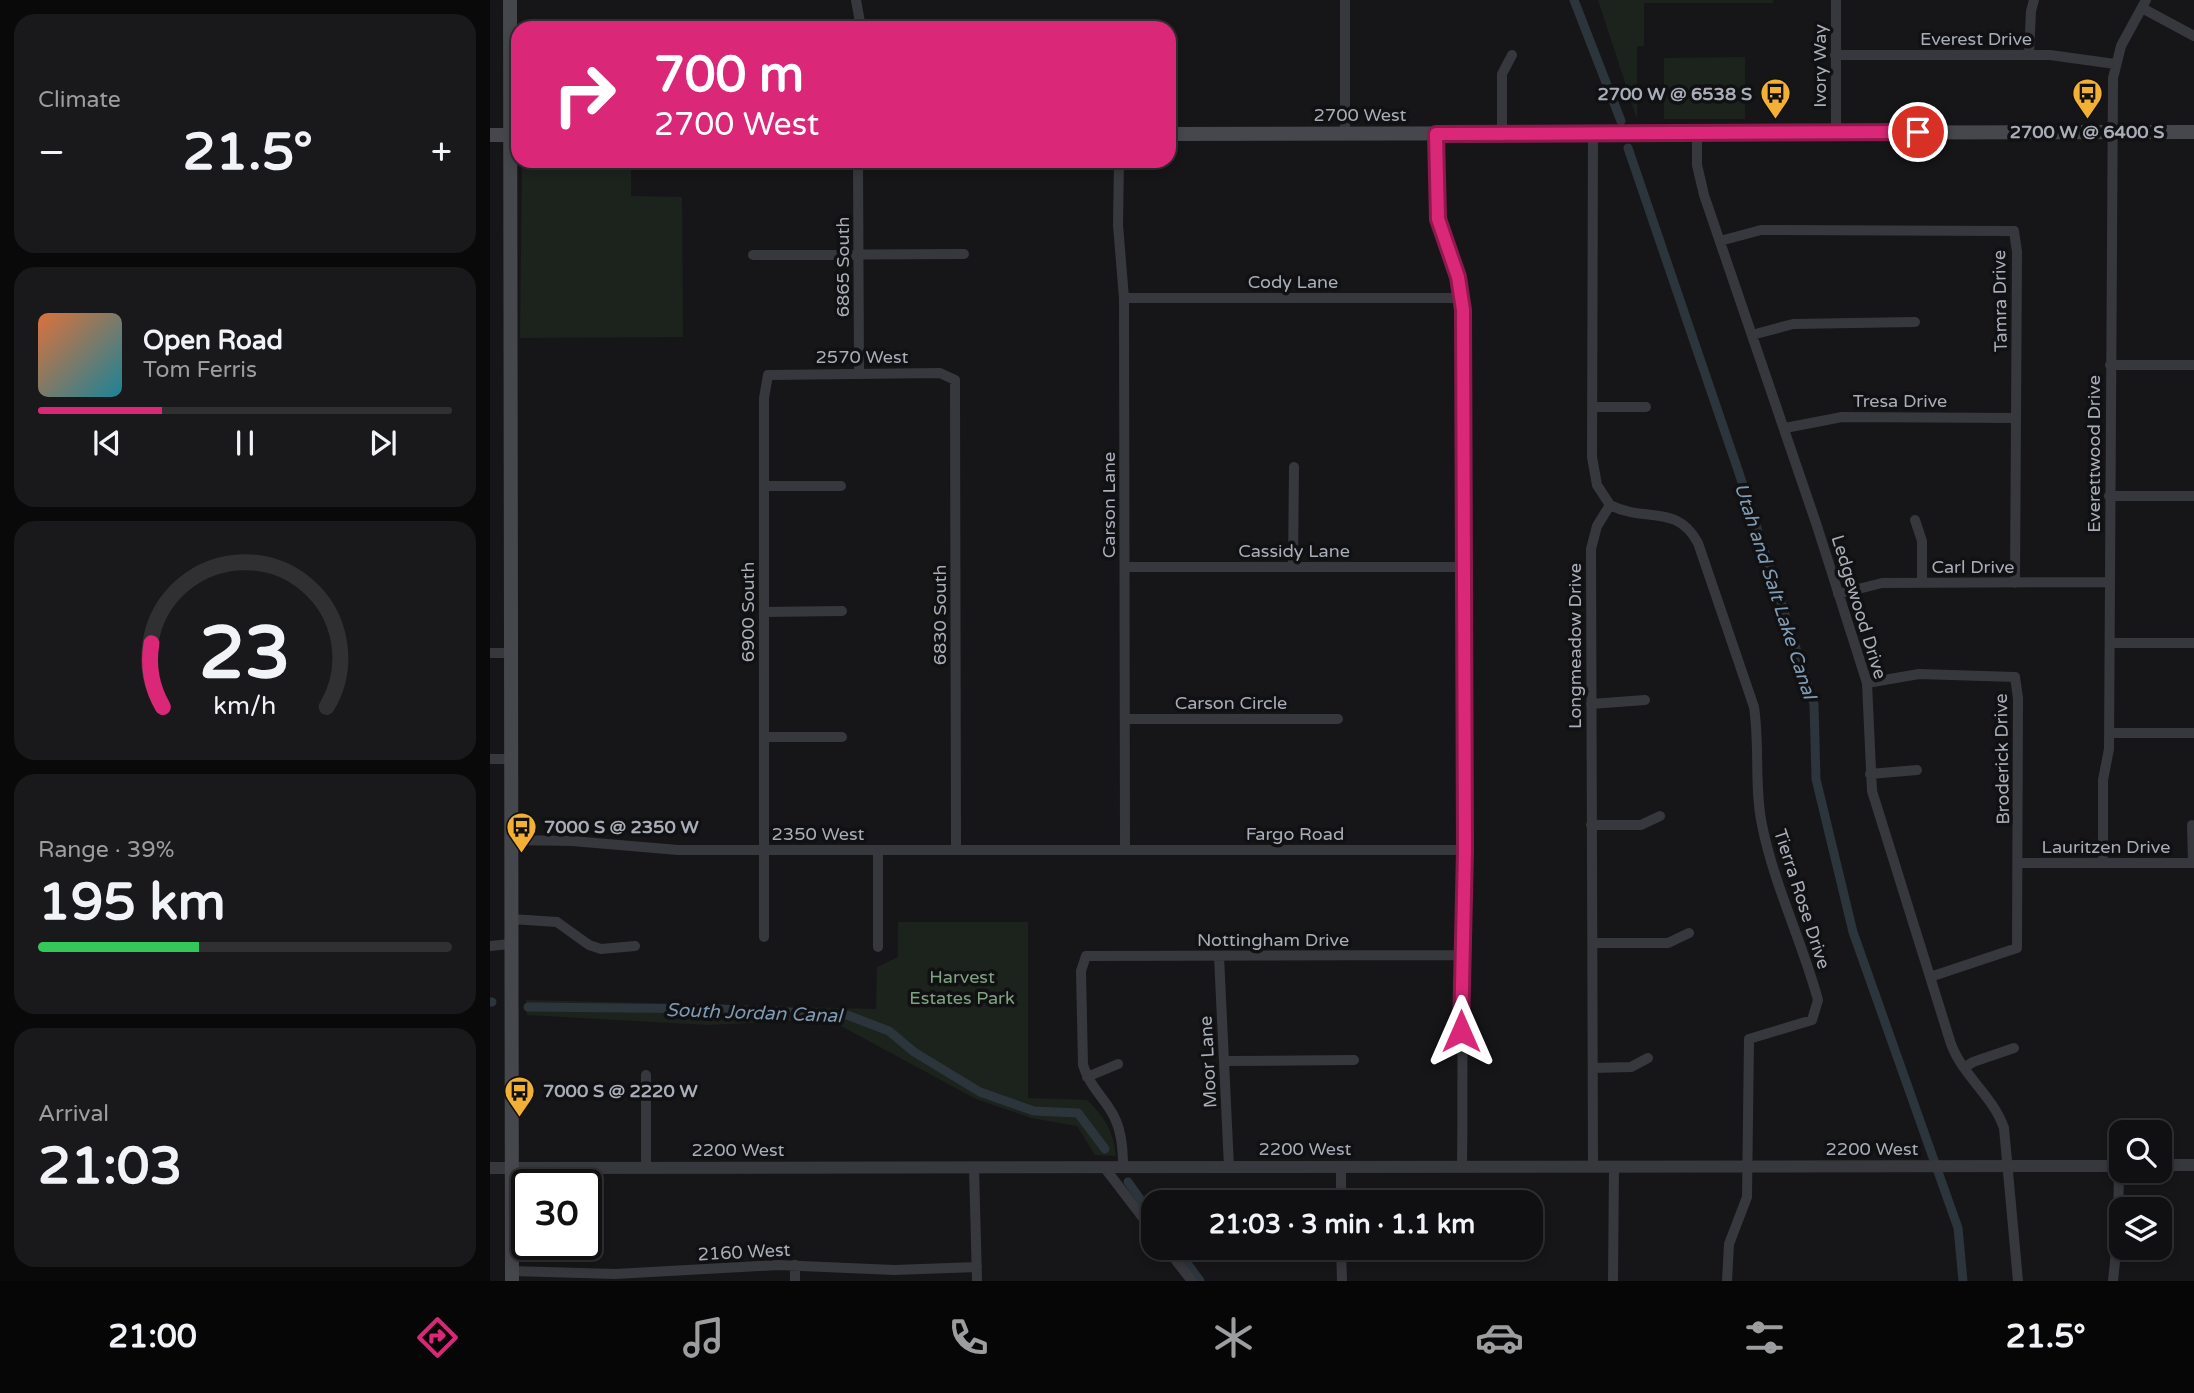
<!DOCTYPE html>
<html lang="en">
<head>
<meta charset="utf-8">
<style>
  body { margin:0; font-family:"Varela Round",sans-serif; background:#19191b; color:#f1f3f6; height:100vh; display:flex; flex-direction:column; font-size:26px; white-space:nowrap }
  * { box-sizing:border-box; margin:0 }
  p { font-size:23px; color:#9c9d9f }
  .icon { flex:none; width:38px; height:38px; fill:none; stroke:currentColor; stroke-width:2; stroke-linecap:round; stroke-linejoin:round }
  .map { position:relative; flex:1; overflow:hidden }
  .sheet { display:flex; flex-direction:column; gap:14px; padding:14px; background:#09090a; width:490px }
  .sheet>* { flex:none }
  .guide { position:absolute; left:21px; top:21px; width:665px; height:147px; border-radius:21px; box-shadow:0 4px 10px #0003,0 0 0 2px #303032; background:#db2777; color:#fff; overflow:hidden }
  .tools { position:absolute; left:1619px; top:1120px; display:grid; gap:14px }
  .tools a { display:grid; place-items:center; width:63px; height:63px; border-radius:14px; background:#101012; box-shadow:0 4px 10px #0003,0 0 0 2px #303032; font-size:35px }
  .speed { position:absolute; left:21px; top:1169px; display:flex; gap:14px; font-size:35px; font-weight:700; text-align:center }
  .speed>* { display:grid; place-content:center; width:91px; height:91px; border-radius:50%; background:#101012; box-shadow:0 4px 10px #0003,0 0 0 2px #303032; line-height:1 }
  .speed .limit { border:4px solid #111; border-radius:10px; background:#fff; color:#111 }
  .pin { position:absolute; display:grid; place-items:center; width:60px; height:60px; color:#fff; margin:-30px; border:4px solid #fff; border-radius:50%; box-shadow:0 2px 7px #0007 }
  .me { position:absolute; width:77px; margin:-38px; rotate:0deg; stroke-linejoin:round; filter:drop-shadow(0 0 5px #0008) }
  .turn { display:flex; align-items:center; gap:24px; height:147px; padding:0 28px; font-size:32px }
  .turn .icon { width:91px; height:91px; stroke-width:2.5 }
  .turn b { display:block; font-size:49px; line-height:60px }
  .big { font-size:52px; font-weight:700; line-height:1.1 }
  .sheet .card { flex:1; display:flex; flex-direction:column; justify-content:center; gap:10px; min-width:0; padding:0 24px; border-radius:21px; background:#19191b }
  .sheet .dial { align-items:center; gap:0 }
  .dial svg { height:182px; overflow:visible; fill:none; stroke:#303032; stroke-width:7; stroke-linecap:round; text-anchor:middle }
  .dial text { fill:#f1f3f6; stroke:none }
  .song { display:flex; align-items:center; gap:21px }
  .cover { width:84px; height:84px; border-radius:10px; background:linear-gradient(135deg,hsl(20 70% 55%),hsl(190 70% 35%)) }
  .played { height:7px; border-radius:4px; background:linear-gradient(90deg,#db2777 30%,#303032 30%) }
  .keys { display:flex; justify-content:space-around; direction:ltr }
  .heat { display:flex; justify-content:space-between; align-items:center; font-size:38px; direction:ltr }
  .charge { height:10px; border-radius:5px; background:linear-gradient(90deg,#34c759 39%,#303032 0) }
  .trip { position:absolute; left:651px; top:1190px; width:402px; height:70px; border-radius:21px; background:#101012; box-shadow:0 4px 10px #0003,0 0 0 2px #303032; font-weight:700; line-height:70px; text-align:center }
  .tabs { display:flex; height:112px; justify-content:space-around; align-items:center; background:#060607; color:#9c9d9f }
  .tabs .icon { width:49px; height:49px }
  .tabs .active { color:#db2777 }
  .tabs b { font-size:32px; color:#f1f3f6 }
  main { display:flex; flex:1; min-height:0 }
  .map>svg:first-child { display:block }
  .green { fill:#1c231d }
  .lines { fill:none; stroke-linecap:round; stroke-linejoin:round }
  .canal { stroke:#2c353c; stroke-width:9 }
  .minor { stroke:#37383d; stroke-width:10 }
  .tertiary { stroke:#37383d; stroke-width:12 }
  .secondary { stroke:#45474d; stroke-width:14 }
  .route-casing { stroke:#8e194d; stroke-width:18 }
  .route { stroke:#db2777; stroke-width:12 }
  .labels { text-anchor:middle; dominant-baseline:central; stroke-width:7; stroke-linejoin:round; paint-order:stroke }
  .street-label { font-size:18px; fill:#a8adb8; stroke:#111113 }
  .poi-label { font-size:18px; font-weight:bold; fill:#a8adb8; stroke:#111113; text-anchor:start }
  .park-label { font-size:18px; fill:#7fa381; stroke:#111113 }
  .water-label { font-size:19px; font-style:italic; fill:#7f9bb3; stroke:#111113 }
</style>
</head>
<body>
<main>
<section class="sheet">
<div class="card"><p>Climate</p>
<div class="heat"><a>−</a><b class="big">21.5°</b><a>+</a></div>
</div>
<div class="card">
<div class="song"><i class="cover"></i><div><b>Open Road</b><p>Tom Ferris</p></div></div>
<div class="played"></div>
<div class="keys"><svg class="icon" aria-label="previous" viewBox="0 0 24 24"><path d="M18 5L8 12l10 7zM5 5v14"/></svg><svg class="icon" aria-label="pause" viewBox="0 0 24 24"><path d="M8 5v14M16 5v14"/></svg><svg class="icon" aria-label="next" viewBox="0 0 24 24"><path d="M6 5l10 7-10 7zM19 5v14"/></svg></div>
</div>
<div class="card dial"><svg viewBox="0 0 100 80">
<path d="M14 69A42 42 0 1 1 86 69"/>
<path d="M14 69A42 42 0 0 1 9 41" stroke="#db2777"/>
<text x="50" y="56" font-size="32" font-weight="700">23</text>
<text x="50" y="72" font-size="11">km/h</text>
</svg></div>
<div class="card"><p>Range · 39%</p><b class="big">195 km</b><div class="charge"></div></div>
<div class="card"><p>Arrival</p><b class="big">21:03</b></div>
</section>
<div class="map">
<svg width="1704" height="1281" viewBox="0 0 1704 1281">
  <rect width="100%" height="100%" fill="#161618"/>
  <path class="green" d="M1108,0H1283V3H1154V46H1147V119Z
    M1255,57V119H1174V58Z
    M32,161H141V196L192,197L193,337L30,338Z
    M408,922H538V1098L597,1100C614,1116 624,1132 626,1156L605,1155L587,1126L541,1118L486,1099L338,1019L218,1025L37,1015L36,1000L386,1009L387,967L408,957Z"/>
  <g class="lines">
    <path class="canal" d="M1084,0L1131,121
      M1138,148L1249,473L1324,704L1326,779L1363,932L1468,1228L1473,1281
      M0,1002H2
      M38,1007L230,1009L357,1015L399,1031L424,1052L490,1092L544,1111L588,1113L615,1149
      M638,1182L663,1217
      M686,1248L710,1281"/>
    <path class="minor" d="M366,0L371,28
      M1346,0V132
      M1652,8L1704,36
      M1345,55H1560L1625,64
      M1539,55L1541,11L1544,0
      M1103,133L1102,457L1107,485L1120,505L1107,526L1101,549L1103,1167
      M1207,133V165L1214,195L1326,523L1377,683L1382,791L1461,1044C1473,1076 1503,1096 1514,1128L1528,1281
      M855,134V0
      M946,134L948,219L968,277L973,310C973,596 975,881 972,1166
      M1012,134V74L1022,55
      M368,161L369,372
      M629,161L628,225L634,298L635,850
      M1230,241L1271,230L1524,231L1527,252L1525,583
      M263,255L474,254
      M634,298H972
      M1262,335L1303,324L1425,322
      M1620,365H1704
      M1102,407H1156
      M1295,428L1352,417L1526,418
      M274,486H351
      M1619,496H1704
      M1120,505C1155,523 1187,503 1208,543L1264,707C1270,746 1264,787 1272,825C1284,885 1312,941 1328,1000L1322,1020L1259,1039L1257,1197L1239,1244L1237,1281
      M1425,520L1432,541V583
      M635,567H973
      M803,567L804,467
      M1348,594L1392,583L1619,582
      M274,612L352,611
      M1620,643H1704
      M0,653H21
      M1377,683L1429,674L1525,677L1528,698L1527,948L1440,977
      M1101,704L1155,700
      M635,719H848
      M1619,733H1704
      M274,737H352
      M0,759H21
      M1380,774L1427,770
      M1101,825H1151L1170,816
      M1702,825L1703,863
      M21,840L82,841L188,850H975
      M388,850V947
      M1528,863H1704
      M1613,863V780L1619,749L1623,78L1631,46L1656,0
      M21,919L67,922L99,945L111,949L145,946
      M274,937V398L278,375L450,373L465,380L466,850
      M1103,943H1178L1199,933
      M0,946L21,944
      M729,956L739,1167
      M734,1061L864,1060
      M1103,1068L1141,1067L1158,1058
      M1474,1068L1483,1062L1524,1048
      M156,1075V1168
      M597,1077L628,1064
      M851,1166V1202
      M484,1167L487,1281
      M614,1167L663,1231
      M633,1167C633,1146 631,1125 619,1108C609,1093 598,1082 593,1065L591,971L596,956L971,955
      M676,1248L702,1281
      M851,1248L852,1281
      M305,1265V1281
      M22,1271L125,1274L288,1265L404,1270L487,1267
      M1123,1281L1124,1167
      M1623,1281L1628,1232L1629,1166"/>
    <path class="tertiary" d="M1670,1165H1704
      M0,1168L1631,1166"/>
    <path class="secondary" d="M20,0L22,1281
      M679,134L1704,132
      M0,135H27"/>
  </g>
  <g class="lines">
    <defs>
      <path id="route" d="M971,1031L975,850L973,310L968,277L948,219L946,134L1428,132"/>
    </defs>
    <use href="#route" class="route-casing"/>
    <use href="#route" class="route"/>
  </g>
  <defs>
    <symbol id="bus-pin" viewBox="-11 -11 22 30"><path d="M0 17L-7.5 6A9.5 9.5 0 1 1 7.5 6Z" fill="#f2b134" stroke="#111113"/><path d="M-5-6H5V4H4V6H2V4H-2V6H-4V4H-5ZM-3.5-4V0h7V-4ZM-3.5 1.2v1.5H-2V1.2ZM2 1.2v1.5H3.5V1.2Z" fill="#111"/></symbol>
  </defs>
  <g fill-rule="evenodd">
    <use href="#bus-pin" x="1268" y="76" width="35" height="47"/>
    <use href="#bus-pin" x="1580" y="76" width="35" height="47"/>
    <use href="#bus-pin" x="14" y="810" width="35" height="47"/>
    <use href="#bus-pin" x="12" y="1074" width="35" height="47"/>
  </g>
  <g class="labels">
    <g class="street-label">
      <text x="1486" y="39">Everest Drive</text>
      <text transform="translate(1330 66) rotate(-90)">Ivory Way</text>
      <text x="870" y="115">2700 West</text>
      <text transform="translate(353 267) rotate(-90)">6865 South</text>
      <text x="803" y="282">Cody Lane</text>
      <text transform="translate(1510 301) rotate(-91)">Tamra Drive</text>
      <text x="372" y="357">2570 West</text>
      <text x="1410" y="401">Tresa Drive</text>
      <text transform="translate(1604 454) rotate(-90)">Everettwood Drive</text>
      <text transform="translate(619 505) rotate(-90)">Carson Lane</text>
      <text x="804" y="551">Cassidy Lane</text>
      <text x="1483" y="567">Carl Drive</text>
      <text transform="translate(1369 607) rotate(73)">Ledgewood Drive</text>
      <text transform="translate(258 612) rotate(-90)">6900 South</text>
      <text transform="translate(450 615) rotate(-90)">6830 South</text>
      <text transform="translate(1085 646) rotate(-90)">Longmeadow Drive</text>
      <text x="741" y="703">Carson Circle</text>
      <text transform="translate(1512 759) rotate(-91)">Broderick Drive</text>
      <text x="328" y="834">2350 West</text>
      <text x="805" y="834">Fargo Road</text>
      <text x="1616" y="847">Lauritzen Drive</text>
      <text transform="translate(1312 899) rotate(72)">Tierra Rose Drive</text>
      <text x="783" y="940">Nottingham Drive</text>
      <text transform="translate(718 1062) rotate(-93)">Moor Lane</text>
      <text x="815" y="1149">2200 West</text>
      <text x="1382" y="1149">2200 West</text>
      <text x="248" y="1150">2200 West</text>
      <text transform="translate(254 1252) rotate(-3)">2160 West</text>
    </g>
    <g class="poi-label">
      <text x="1262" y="94" text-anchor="end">2700 W @ 6538 S</text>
      <text x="1597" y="132" text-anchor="middle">2700 W @ 6400 S</text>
      <text x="54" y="827">7000 S @ 2350 W</text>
      <text x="53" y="1091">7000 S @ 2220 W</text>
    </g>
    <g class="park-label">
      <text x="472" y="977">Harvest<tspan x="472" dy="21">Estates Park</tspan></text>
    </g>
    <g class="water-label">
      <text transform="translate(1285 591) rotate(72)">Utah and Salt Lake Canal</text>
      <text transform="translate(264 1013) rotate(2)">South Jordan Canal</text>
    </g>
  </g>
</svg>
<div class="tools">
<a><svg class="icon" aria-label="search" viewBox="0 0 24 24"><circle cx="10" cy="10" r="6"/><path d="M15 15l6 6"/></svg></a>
<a><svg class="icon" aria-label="layers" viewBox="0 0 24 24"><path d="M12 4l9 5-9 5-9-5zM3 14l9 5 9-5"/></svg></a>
</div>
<div class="speed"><div class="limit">30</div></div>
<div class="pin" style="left:1428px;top:132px;background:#d93025"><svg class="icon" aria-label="arrive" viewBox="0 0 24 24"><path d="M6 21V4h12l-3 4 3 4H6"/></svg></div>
<svg class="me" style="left:971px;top:1031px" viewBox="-20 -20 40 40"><path d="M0-17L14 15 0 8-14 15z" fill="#db2777" stroke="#fff" stroke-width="4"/></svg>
<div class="trip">21:03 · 3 min · 1.1 km</div>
<div class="guide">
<div class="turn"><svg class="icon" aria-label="right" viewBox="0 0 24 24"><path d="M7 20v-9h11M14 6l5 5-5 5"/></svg><div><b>700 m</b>2700 West</div></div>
</div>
</div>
</main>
<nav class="tabs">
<b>21:00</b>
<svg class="icon active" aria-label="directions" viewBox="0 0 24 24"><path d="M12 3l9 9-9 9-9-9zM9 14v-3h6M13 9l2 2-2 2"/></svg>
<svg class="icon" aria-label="music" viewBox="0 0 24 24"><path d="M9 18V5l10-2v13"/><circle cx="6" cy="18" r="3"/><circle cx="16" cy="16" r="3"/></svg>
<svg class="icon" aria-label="phone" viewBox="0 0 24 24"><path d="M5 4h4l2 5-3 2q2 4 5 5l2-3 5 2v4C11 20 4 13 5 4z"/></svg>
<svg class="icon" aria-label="climate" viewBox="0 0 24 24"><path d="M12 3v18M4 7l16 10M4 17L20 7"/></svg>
<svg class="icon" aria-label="car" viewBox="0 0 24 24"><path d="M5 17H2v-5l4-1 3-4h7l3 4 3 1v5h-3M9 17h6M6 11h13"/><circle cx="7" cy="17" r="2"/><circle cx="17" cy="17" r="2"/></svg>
<svg class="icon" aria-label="filters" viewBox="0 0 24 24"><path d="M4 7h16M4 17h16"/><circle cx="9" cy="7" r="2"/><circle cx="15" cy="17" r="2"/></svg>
<b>21.5°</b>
</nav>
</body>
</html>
